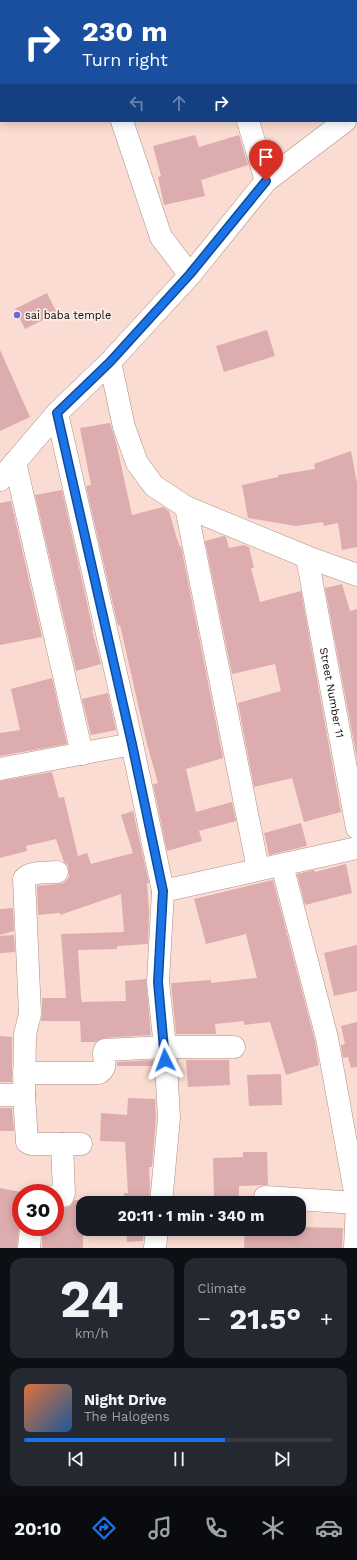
<!DOCTYPE html>
<html lang="en">
<head>
<meta charset="utf-8">
<style>
  body { margin:0; font-family:"Work Sans",sans-serif; background:#242831; color:#f1f3f6; height:100vh; display:flex; flex-direction:column; font-size:15px; white-space:nowrap }
  * { box-sizing:border-box; margin:0 }
  p { font-size:13px; color:#9ea1a6 }
  .icon { flex:none; width:22px; height:22px; fill:none; stroke:currentColor; stroke-width:2; stroke-linecap:round; stroke-linejoin:round }
  .map { position:relative; height:1248px; overflow:hidden }
  .sheet { display:flex; flex-direction:column; gap:10px; padding:10px; background:#0d0f14; flex:1 }
  .sheet>* { flex:none }
  .guide { position:absolute; left:0px; top:0px; width:357px; height:122px; box-shadow:0 2px 10px #0003; background:#1a4fa0; color:#fff; overflow:hidden }
  .speed { position:absolute; left:12px; top:1184px; display:flex; gap:8px; font-size:20px; font-weight:700; text-align:center }
  .speed>* { display:grid; place-content:center; width:52px; height:52px; border-radius:50%; background:#171b24; box-shadow:0 2px 10px #0003; line-height:1 }
  .speed .limit { border:6px solid #d22; background:#fff; color:#111 }
  .pin { position:absolute; display:grid; place-items:center; width:34px; height:34px; color:#fff; margin:-41px -17px; border-radius:50% 50% 50% 0; rotate:-45deg; box-shadow:0 0 4px #0007 }
  .pin .icon { rotate:45deg }
  .me { position:absolute; width:44px; margin:-22px; rotate:357deg; stroke-linejoin:round; filter:drop-shadow(0 0 3px #0008) }
  .turn { display:flex; align-items:center; gap:14px; height:84px; padding:0 16px; font-size:18px }
  .turn .icon { width:52px; height:52px; stroke-width:2.5 }
  .turn b { display:block; font-size:28px; line-height:34px }
  .lanes { display:flex; align-items:center; height:38px; padding:0 16px; background:#0003; justify-content:center; gap:20px; direction:ltr }
  .lanes .off { opacity:.35 }
  .big { font-size:30px; font-weight:700; line-height:1.1 }
  .sheet .tile { flex:1; display:flex; flex-direction:column; justify-content:center; gap:6px; min-width:0; padding:0 14px; border-radius:12px; background:#242831 }
  .sheet .dial { align-items:center; gap:0 }
  .dial b { font-size:52px; line-height:1 }
  .song { display:flex; align-items:center; gap:12px }
  .cover { width:48px; height:48px; border-radius:6px; background:linear-gradient(135deg,hsl(20 70% 55%),hsl(210 70% 35%)) }
  .played { height:4px; border-radius:2px; background:linear-gradient(90deg,#1a73e8 65%,#363941 65%) }
  .keys { display:flex; justify-content:space-around; direction:ltr }
  .heat { display:flex; justify-content:space-between; align-items:center; font-size:22px; direction:ltr }
  .sheet .tiles { flex:1; display:grid; gap:10px; grid-template-columns:1fr 1fr }
  .tile:last-child { grid-column:span 2 }
  .trip { position:absolute; left:76px; top:1196px; width:230px; height:40px; border-radius:12px; background:#171b24; box-shadow:0 2px 10px #0003; font-weight:700; line-height:40px; text-align:center }
  .tab-bar { display:flex; height:64px; justify-content:space-around; align-items:center; background:#090b0e; color:#9ea1a6 }
  .tab-bar .icon { width:28px; height:28px }
  .tab-bar .current { color:#1a73e8 }
  .tab-bar b { font-size:18px; color:#f1f3f6 }
  .map>svg:first-child { display:block }
  .building { fill:#ddacae }
  .lines { fill:none; stroke-linecap:round; stroke-linejoin:round }
  .minor-casing { stroke:#ac9086; stroke-width:23 }
  .minor { stroke:#fff; stroke-width:22 }
  .route-casing { stroke:#114b97; stroke-width:10 }
  .route { stroke:#1a73e8; stroke-width:7 }
  .poi-dot { fill:#6e65e0; stroke:#fbeeea; stroke-width:1.5 }
  .labels { text-anchor:middle; dominant-baseline:central; stroke-width:3.5; stroke-linejoin:round; paint-order:stroke }
  .poi-label { font-size:11px; fill:#120906; stroke:#fbeeea; text-anchor:start }
  .street-label { font-size:11px; fill:#120906; stroke:#fbeeea }
</style>
</head>
<body>
<div class="map">
<svg width="357" height="1248" viewBox="0 0 357 1248">
  <rect width="100%" height="100%" fill="#fbdcd2"/>
  <path class="building" d="M195,135L199,147L239,135L248,165L201,180L205,196L164,205L158,177L161,176L153,146Z
    M47,293L57,313L25,329L15,309Z
    M267,330L275,356L224,372L216,346Z
    M0,350L30,417L0,431Z
    M110,423L116,442L132,515L163,507L169,511L176,536L180,547L181,546L223,758L186,769L196,812L232,802L236,821L199,831L202,841L167,851L153,784L158,783L147,744L120,625L118,626L86,486L91,485L80,428Z
    M351,451L357,483V547L342,550L338,523L324,526L323,522L296,526L248,518L242,485L278,477V475L315,469L314,464Z
    M62,490L93,630H92L101,664L76,671L35,495Z
    M11,501L42,637L0,645V503Z
    M224,536L226,537L229,548L244,545L249,547L254,568H251L260,602L301,591L341,812L304,822L292,778L254,787L238,703L281,691L275,664L232,674L205,541Z
    M342,584L350,611L357,609V759L325,588Z
    M52,678L67,744L0,756V733L20,730L11,689Z
    M108,693L116,730L91,735L82,699Z
    M52,772L59,798L64,797L78,856L87,853L91,864L133,853L121,815L133,811L149,883H147L149,912L148,944L117,946V949L78,950L81,998L82,1002L126,1001L125,981L146,979L151,1035L104,1038L96,1042H81L80,1021H41L42,1013V998H66L61,934L124,932L121,894L60,915V913L38,915L37,886L58,884L64,883L69,877L68,865L64,862L56,839L26,846L27,851L0,858V781Z
    M301,823L307,846L269,855L264,833Z
    M346,864L352,893L305,905L297,874L314,870L315,872Z
    M273,880L315,1041L319,1065L286,1075L270,1022L244,1025V1021L215,1024L216,1034H176L171,983L211,980V983L257,978L246,934L206,944L194,899Z
    M13,908L14,931L0,935V909Z
    M14,935L15,952L0,953V936Z
    M357,945V991L334,996L324,953Z
    M357,1022V1067L351,1068L348,1057L343,1058L341,1045L345,1044L341,1026Z
    M0,1036L12,1037V1082H0Z
    M153,1060L154,1066H117V1062Z
    M186,1060H229L230,1085L188,1087Z
    M281,1074L282,1105L249,1106L247,1075Z
    M128,1098L155,1099L156,1118L152,1167H149L150,1187L149,1203H125L124,1193H128L125,1142L100,1141L101,1113L127,1115Z
    M0,1108H12L14,1131H0Z
    M243,1152H267L268,1185L239,1186V1196L214,1197L213,1158L243,1157Z
    M0,1188L21,1192V1220L19,1226L17,1248H0Z
    M75,1200H83V1248H42L43,1227H55V1208H63L70,1206Z
    M299,1227L343,1228L342,1248H244L245,1229H299Z
    M126,1229H144L143,1241L127,1242Z"/>
  <g class="lines">
    <defs>
      <g id="minor">
        <path d="M212,0V1"/>
        <path d="M338,0V1"/>
        <path d="M98,1L99,0"/>
        <path d="M356,61L357,64"/>
        <path d="M122,121L161,237L190,275"/>
        <path d="M248,121L266,181"/>
        <path d="M110,362L190,275L266,181L345,121"/>
        <path d="M57,413L132,744L163,891L357,848"/>
        <path d="M15,462L82,754"/>
        <path d="M0,480L57,413L110,362L124,427L137,463L154,486L186,507L307,557L357,575"/>
        <path d="M186,507L258,869"/>
        <path id="s1" d="M307,557L357,828"/>
        <path d="M0,769L132,744"/>
        <path d="M282,865L327,1038L357,1203L355,1248"/>
        <path d="M57,872C47,873 30,871 24,879L30,1014L25,1034L24,1095L27,1142L31,1144H81"/>
        <path d="M24,1073H99C107,1068 104,1061 104,1052L105,1050L165,1047L158,982L163,891"/>
        <path d="M0,1095H24"/>
        <path d="M55,1196H63L64,1193L62,1144"/>
        <path d="M265,1197L357,1203"/>
        <path d="M161,1203L169,1118L165,1047H234"/>
        <path d="M29,1248L31,1227"/>
        <path d="M155,1248L157,1229"/>
      </g>
    </defs>
    <use href="#minor" class="minor-casing"/>
    <use href="#minor" class="minor"/>
  </g>
  <g class="lines">
    <defs>
      <path id="route" d="M165,1060L158,982L163,891L132,744L57,413L110,362L190,274L266,181"/>
    </defs>
    <use href="#route" class="route-casing"/>
    <use href="#route" class="route"/>
  </g>
  <circle class="poi-dot" cx="17" cy="315" r="4"/>
  <g class="labels">
    <g class="poi-label">
      <text x="25" y="315">sai baba temple</text>
    </g>
    <g class="street-label">
      <text stroke="none"><textPath href="#s1" startOffset="138">Street Number 11</textPath></text>
    </g>
  </g>
</svg>
<div class="speed"><div class="limit">30</div></div>
<div class="pin" style="left:266px;top:181px;background:#d93025"><svg class="icon" aria-label="arrive" viewBox="0 0 24 24"><path d="M6 21V4h12l-3 4 3 4H6"/></svg></div>
<svg class="me" style="left:165px;top:1060px" viewBox="-20 -20 40 40"><path d="M0-17L14 15 0 8-14 15z" fill="#1a73e8" stroke="#fff" stroke-width="4"/></svg>
<div class="trip">20:11 · 1 min · 340 m</div>
<div class="guide">
<div class="turn"><svg class="icon" aria-label="right" viewBox="0 0 24 24"><path d="M7 20v-9h11M14 6l5 5-5 5"/></svg><div><b>230 m</b>Turn right</div></div>
<div class="lanes"><svg class="icon off" aria-label="left" viewBox="0 0 24 24"><path d="M17 20v-9H6M10 6l-5 5 5 5"/></svg><svg class="icon off" aria-label="ahead" viewBox="0 0 24 24"><path d="M12 20V5M6 11l6-6 6 6"/></svg><svg class="icon" aria-label="right" viewBox="0 0 24 24"><path d="M7 20v-9h11M14 6l5 5-5 5"/></svg></div>
</div>
</div>
<section class="sheet">
<div class="tiles">
<div class="tile dial"><b>24</b><p>km/h</p></div>
<div class="tile"><p>Climate</p>
<div class="heat"><a>−</a><b class="big">21.5°</b><a>+</a></div>
</div>
<div class="tile">
<div class="song"><i class="cover"></i><div><b>Night Drive</b><p>The Halogens</p></div></div>
<div class="played"></div>
<div class="keys"><svg class="icon" aria-label="previous" viewBox="0 0 24 24"><path d="M18 5L8 12l10 7zM5 5v14"/></svg><svg class="icon" aria-label="pause" viewBox="0 0 24 24"><path d="M8 5v14M16 5v14"/></svg><svg class="icon" aria-label="next" viewBox="0 0 24 24"><path d="M6 5l10 7-10 7zM19 5v14"/></svg></div>
</div>
</div>
</section>
<nav class="tab-bar">
<b>20:10</b>
<svg class="icon current" aria-label="directions" viewBox="0 0 24 24"><path d="M12 3l9 9-9 9-9-9zM9 14v-3h6M13 9l2 2-2 2"/></svg>
<svg class="icon" aria-label="music" viewBox="0 0 24 24"><path d="M9 18V5l10-2v13"/><circle cx="6" cy="18" r="3"/><circle cx="16" cy="16" r="3"/></svg>
<svg class="icon" aria-label="phone" viewBox="0 0 24 24"><path d="M5 4h4l2 5-3 2q2 4 5 5l2-3 5 2v4C11 20 4 13 5 4z"/></svg>
<svg class="icon" aria-label="climate" viewBox="0 0 24 24"><path d="M12 3v18M4 7l16 10M4 17L20 7"/></svg>
<svg class="icon" aria-label="car" viewBox="0 0 24 24"><path d="M5 17H2v-5l4-1 3-4h7l3 4 3 1v5h-3M9 17h6M6 11h13"/><circle cx="7" cy="17" r="2"/><circle cx="17" cy="17" r="2"/></svg>
</nav>
</body>
</html>
